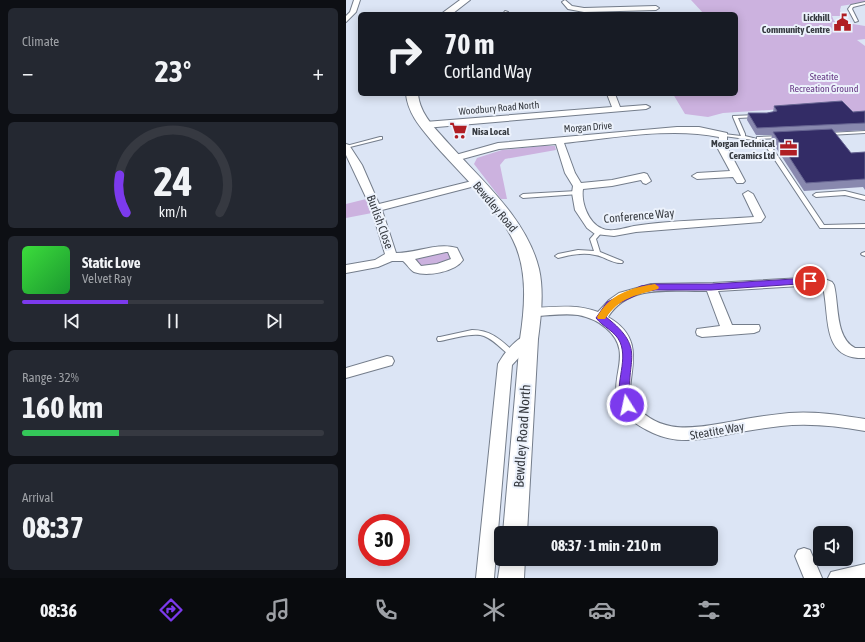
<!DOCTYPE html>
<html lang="en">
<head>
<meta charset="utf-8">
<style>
  body { margin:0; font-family:"Asap Condensed",sans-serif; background:#242831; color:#f1f3f6; height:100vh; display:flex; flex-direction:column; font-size:15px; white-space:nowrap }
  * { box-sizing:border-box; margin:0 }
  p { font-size:13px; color:#9ea1a6 }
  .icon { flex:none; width:22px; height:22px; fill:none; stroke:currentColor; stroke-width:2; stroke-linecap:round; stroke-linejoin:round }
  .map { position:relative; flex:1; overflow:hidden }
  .panel { display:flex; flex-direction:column; gap:8px; padding:8px; background:#0d0f14; width:346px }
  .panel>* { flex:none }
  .hud { position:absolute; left:12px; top:12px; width:380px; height:84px; border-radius:6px; box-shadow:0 2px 10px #0003; background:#171b24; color:#f1f3f6; overflow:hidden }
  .fabs { position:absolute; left:467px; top:526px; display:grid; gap:8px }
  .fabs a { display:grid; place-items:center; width:40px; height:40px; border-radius:6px; background:#171b24; box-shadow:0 2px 10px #0003; font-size:20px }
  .speed { position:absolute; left:12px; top:514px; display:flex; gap:8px; font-size:20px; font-weight:700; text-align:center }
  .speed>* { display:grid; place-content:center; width:52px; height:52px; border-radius:50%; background:#171b24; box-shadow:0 2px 10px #0003; line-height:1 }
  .speed .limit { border:6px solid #d22; background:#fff; color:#111 }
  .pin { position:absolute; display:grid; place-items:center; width:34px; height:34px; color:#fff; margin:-17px; border:2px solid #fff; border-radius:50%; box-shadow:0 1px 4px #0007 }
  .me { position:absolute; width:44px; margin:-22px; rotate:350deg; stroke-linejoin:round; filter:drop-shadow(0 0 3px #0008) }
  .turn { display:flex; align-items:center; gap:14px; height:84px; padding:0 20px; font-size:18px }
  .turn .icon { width:52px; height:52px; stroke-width:2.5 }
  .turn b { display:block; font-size:28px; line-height:34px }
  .big { font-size:30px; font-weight:700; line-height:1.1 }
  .panel .card { flex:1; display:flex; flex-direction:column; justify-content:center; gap:6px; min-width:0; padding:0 14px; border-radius:6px; background:#242831 }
  .panel .dial { align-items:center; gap:0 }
  .dial svg { height:104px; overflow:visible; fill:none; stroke:#363941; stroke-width:7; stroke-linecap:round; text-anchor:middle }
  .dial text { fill:#f1f3f6; stroke:none }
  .song { display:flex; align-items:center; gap:12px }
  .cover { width:48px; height:48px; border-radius:6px; background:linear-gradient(135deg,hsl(120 70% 55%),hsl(130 70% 35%)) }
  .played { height:4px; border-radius:2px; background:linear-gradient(90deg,#7c3aed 35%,#363941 35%) }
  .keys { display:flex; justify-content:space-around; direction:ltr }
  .heat { display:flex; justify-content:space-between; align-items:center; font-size:22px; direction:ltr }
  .charge { height:6px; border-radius:3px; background:linear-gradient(90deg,#34c759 32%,#363941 0) }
  .trip { position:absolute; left:148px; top:526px; width:224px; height:40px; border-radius:6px; background:#171b24; box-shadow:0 2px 10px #0003; font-weight:700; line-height:40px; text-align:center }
  .menu { display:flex; height:64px; justify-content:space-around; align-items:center; background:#090b0e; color:#9ea1a6 }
  .menu .icon { width:28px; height:28px }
  .menu .on { color:#7c3aed }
  .menu b { font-size:18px; color:#f1f3f6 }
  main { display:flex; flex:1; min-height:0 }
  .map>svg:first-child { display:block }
  .green { fill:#ccb2df }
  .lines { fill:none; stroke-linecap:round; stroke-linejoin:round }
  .service-casing { stroke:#747d8b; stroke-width:2 }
  .minor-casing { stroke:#747d8b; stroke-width:2 }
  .secondary-casing { stroke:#747d8b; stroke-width:2 }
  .service { fill:#fff; fill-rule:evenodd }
  .minor { fill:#fff; fill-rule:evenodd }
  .secondary { fill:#fff; fill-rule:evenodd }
  .wall { fill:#8888ae }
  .building { fill:#332c66; stroke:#666491 }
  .route { fill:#7c3aed; stroke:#51269a }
  .slow { fill:#f59e0b }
  .labels { text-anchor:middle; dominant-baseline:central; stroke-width:4; stroke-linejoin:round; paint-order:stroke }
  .far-poi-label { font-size:10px; font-weight:bold; fill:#373b41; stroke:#ecf2fc; text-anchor:end }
  .far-park-label { font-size:10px; fill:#673884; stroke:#ecf2fc }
  .far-street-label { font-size:10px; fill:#373b41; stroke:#ecf2fc }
  .street-label { font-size:12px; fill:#373b41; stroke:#ecf2fc }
  .near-street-label { font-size:14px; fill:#373b41; stroke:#ecf2fc }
</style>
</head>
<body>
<main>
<section class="panel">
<div class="card"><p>Climate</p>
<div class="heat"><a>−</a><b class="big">23°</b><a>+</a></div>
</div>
<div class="card dial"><svg viewBox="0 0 100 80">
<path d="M14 69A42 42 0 1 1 86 69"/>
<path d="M14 69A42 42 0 0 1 9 40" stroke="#7c3aed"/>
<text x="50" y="56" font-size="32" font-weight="700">24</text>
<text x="50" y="72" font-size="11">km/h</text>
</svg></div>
<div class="card">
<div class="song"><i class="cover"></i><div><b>Static Love</b><p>Velvet Ray</p></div></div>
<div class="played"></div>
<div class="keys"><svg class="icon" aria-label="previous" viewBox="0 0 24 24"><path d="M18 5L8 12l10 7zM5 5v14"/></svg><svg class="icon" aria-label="pause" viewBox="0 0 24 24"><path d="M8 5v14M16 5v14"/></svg><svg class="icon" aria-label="next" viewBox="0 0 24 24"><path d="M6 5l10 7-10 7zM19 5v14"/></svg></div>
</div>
<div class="card"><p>Range · 32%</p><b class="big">160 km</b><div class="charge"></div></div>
<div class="card"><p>Arrival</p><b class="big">08:37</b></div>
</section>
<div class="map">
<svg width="519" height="578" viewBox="0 0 519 578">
  <rect width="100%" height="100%" fill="#dce5f5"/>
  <path class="green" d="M345,0H519V2L495,6L494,10L496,16H486L488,21L498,26L507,24L519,26V39L511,40L519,46V111L478,114L453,108L377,113L362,117L339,114L327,94H390V14H358Z
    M196,146H209L210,150L159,159L154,165L161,199H155L128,164L131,158L156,150Z
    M20,199L26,213L0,218V204Z
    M100,248L111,260L77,271L65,260Z"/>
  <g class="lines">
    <defs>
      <path id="service" d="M519,2V4L507,7L506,9L512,21L509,22L502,9L505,5Z
        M159,11L162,12L161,14H157Z
        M410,115L412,116V117L392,118L399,134V136L411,139V137H413L436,136V137L434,138L413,139L423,143L478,225L519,224V228H474L419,145L407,140L378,136L376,135L378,134L395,136L387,117V116Z
        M519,131V133L483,135L481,134L483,133Z
        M34,137H36V139L0,148V146Z
        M231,191L234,193L233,194L177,198L174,196L177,194Z
        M499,191L519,196V200L499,195L470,197L467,195L470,193Z
        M253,230L256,232L250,239L254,252L276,261L277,262L276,263C267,264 258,256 249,255C237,252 224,255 212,258L209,256L212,254L232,250L248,251L244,239L251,231Z
        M519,252V256L516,255L515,254L516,253Z
        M126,330C145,330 155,340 168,352L169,354L168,356H164C156,349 148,340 138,336C127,332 106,339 94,341H92L91,339L92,337H94Z"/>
      <path id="minor" d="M8,0H14L10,12L0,22V16L4,12Z
        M219,0L226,6L238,8L310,6L313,8L310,10L238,12L222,9L216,2Z
        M261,94H269L274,107L300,105L304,107L300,109L79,128L75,125L79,122L266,107Z
        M331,127H353L381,133V147L399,181L397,183H391L387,177L351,179L346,176L351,173L384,171L371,147L373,137C325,127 267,138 218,143L229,173L235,183L266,180L298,173L301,174L305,181L300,184L297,183L295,180L266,186L237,189C235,202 242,222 255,228C264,233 279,228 288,226C327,220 368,220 408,217L397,194L402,191L407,194L419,217L415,222L290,232L268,236L249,234L241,228L229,210L226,193L227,186L219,173L210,144L153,149L109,161L104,158L106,156L152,143Z
        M0,144L3,145L16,165L33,204L130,180L133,181L135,183L133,185L36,210L50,253C71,253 91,242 111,248L117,260C109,272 81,277 68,272C64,270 61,264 57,261H46L32,267L0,273V265L29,260L39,254L25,208L0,155ZM100,252H102L105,259L91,264L75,266L69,259Z
        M474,277L486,282L488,285C493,304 489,338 509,348H519V358C475,360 484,317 477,287L472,285L372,291L386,325H413L414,328L413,331L408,333L356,337L351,335L350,332L351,329L374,326L361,291C326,292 284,283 262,317C310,344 271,386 290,406C317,437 353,427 389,421C407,417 425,415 443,413C469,411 494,415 519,419V431C491,426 463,423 435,426C419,428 404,430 389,433C361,438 335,446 307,433C294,427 279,418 273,404C262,376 289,353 260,328C252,321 243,317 232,315C217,313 202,316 187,316L183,315L181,312L183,309L187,308C210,307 230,304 252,312L263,300L273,293L305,284L367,283Z
        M183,334L188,336L190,339L166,365L148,578H130L152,364C158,353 170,338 183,334Z
        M41,356L46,357L48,361L46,365L0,378V368Z
        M458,548L464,550L476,578H458L449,556L452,550Z
        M519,564V578H482L485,572Z"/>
      <path id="secondary" d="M114,0H124L106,14H95Z
        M60,94H72C74,115 90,129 103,144C136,181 181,219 193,269C198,291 195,317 192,339L181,533H157L174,339C179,307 182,270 167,240C153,210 113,172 90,146C77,130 62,115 60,94Z
        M155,558L179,559L178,578H152Z"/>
    </defs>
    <use href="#service" class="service-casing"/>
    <use href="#minor" class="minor-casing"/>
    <use href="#secondary" class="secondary-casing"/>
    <use href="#service" class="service"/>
    <use href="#minor" class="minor"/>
    <use href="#secondary" class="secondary"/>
  </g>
  <path class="wall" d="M428,106L507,112L519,111V130L488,132L505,153L519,152V190L517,187L458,191L425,140L426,135H410L401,120L402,113H421L427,112Z"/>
  <path class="building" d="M496,101L507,112L519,111V123L411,128L402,113H421L431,111L428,106Z
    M486,129L505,153L519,152V179L460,183L427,132Z"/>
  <path class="route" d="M464,278L467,279V283L365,290H309L297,292L267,306L260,317C304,351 276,362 286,405L285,408H277C266,386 283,363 274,342C269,331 257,327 250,318L261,302L295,286L309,284H365Z"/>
  <path class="slow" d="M309,284L313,287L312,289C288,296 274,297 259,319H252L251,317C264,294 284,288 309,284Z"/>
  <defs>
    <symbol id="civic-bare" viewBox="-9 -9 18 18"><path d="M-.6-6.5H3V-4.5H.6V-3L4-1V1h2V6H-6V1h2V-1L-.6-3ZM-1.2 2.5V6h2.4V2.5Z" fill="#b01e24" stroke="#ecf2fc" stroke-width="2.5" paint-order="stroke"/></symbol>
    <symbol id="supermarket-bare" viewBox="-9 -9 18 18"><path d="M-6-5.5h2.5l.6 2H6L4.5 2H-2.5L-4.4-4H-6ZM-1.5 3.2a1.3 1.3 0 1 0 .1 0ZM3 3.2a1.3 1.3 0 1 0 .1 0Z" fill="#b01e24" stroke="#ecf2fc" stroke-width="2.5" paint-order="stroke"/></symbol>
    <symbol id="office-bare" viewBox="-9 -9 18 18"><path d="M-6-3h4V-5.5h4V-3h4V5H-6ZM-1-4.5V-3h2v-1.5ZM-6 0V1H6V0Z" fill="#b01e24" stroke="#ecf2fc" stroke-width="2.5" paint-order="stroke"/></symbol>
  </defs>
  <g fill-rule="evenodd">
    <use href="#civic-bare" x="484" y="10" width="25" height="25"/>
    <use href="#supermarket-bare" x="100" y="118" width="25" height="25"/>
    <use href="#office-bare" x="430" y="136" width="25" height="25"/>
  </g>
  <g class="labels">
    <g class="far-poi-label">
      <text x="484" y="17">Lickhill<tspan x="484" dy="12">Community Centre</tspan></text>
      <text x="126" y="131" text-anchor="start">Nisa Local</text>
      <text x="429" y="143">Morgan Technical<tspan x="429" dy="12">Ceramics Ltd</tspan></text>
    </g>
    <g class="far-park-label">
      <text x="478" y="76">Steatite<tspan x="478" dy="12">Recreation Ground</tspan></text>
    </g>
    <g class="far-street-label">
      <text transform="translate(153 108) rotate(-5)">Woodbury Road North</text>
      <text transform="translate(242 127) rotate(-4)">Morgan Drive</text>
    </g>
    <g class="street-label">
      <text transform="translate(149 207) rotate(50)">Bewdley Road</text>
      <text transform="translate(293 216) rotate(-5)">Conference Way</text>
      <text transform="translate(34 222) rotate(70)">Burlish Close</text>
      <text transform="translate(371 431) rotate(-10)">Steatite Way</text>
    </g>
    <g class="near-street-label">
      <text transform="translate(176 436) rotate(-86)">Bewdley Road North</text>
    </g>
  </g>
</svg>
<div class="fabs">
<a><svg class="icon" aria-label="sound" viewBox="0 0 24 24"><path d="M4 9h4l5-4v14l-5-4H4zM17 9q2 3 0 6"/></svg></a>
</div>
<div class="speed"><div class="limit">30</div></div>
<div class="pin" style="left:464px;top:281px;background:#d93025"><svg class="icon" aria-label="arrive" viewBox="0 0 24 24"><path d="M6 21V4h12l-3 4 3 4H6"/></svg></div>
<svg class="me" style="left:281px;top:405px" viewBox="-20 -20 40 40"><circle r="17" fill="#7c3aed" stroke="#fff" stroke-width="3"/><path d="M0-11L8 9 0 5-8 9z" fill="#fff"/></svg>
<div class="trip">08:37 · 1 min · 210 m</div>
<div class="hud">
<div class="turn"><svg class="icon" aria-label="right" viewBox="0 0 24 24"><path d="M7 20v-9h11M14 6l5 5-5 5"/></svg><div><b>70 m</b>Cortland Way</div></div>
</div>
</div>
</main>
<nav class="menu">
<b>08:36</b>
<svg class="icon on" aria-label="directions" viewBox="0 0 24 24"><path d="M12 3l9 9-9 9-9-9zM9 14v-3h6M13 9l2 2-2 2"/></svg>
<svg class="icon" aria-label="music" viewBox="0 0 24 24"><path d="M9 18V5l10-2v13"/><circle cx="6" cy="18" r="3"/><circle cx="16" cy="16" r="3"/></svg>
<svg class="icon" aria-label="phone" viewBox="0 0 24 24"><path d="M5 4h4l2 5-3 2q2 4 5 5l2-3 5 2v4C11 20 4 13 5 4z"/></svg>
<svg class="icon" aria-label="climate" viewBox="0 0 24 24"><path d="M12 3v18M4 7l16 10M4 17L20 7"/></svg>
<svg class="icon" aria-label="car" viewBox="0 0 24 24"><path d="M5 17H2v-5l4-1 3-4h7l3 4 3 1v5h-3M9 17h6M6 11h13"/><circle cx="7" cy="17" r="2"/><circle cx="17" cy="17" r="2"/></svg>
<svg class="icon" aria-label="filters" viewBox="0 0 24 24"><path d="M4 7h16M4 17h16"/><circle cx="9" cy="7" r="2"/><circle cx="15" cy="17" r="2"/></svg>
<b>23°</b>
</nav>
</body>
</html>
